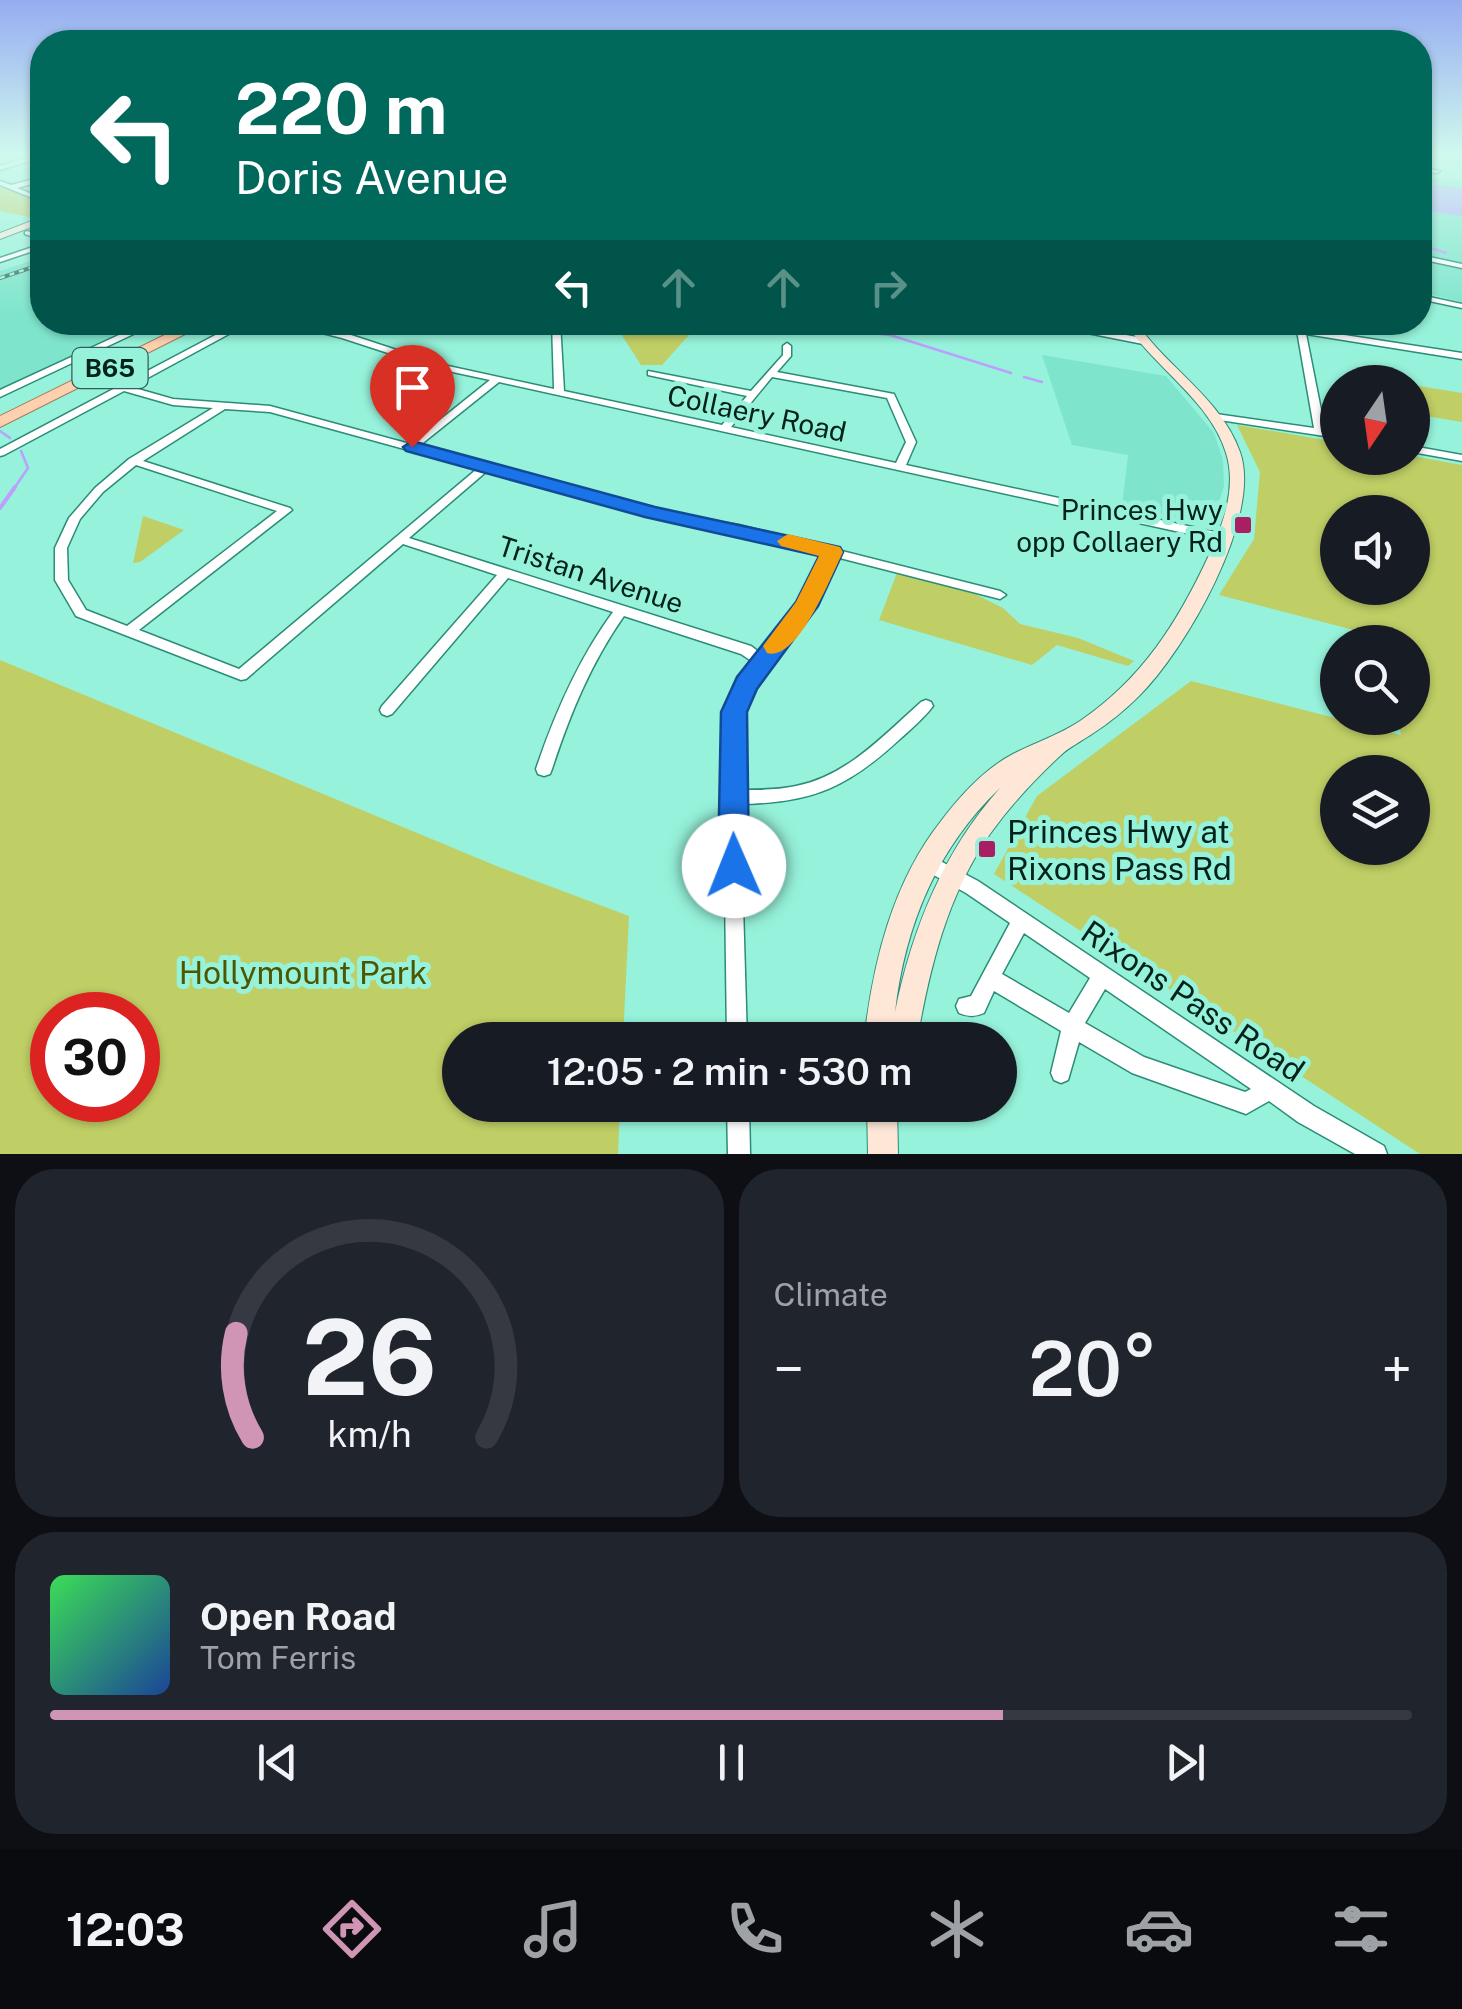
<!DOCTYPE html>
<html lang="en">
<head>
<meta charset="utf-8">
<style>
  body { margin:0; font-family:"Public Sans",sans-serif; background:#20242c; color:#f1f3f6; height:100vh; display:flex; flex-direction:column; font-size:38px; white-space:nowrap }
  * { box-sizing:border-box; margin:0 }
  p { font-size:32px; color:#9ea1a6 }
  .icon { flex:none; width:55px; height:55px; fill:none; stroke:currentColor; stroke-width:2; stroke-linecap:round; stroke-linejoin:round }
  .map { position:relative; height:1154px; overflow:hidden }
  .side { display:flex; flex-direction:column; gap:15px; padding:15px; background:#0d0f14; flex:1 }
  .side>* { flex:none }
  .guide { position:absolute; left:30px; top:30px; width:1402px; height:305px; border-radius:40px; box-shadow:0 2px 8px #0004; background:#00695c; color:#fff; overflow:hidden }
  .needle { width:65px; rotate:193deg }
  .tools { position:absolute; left:1320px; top:365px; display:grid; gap:20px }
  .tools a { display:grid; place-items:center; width:110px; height:110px; border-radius:50%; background:#171b24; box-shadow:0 2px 8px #0004; font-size:50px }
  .speed { position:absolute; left:30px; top:992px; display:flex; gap:20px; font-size:50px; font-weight:700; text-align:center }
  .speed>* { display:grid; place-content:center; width:130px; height:130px; border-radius:50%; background:#171b24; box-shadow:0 2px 8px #0004; line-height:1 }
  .speed .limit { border:15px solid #d22; background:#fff; color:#111 }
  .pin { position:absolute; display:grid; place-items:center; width:85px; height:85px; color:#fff; margin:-102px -42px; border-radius:50% 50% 50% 0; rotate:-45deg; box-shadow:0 0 10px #0007 }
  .pin .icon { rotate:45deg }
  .me { position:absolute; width:110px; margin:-55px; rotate:359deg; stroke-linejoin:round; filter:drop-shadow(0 0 8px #0008) }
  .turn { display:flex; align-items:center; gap:35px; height:210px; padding:0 40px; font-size:45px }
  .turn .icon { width:130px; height:130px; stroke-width:2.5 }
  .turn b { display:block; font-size:70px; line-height:85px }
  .lanes { display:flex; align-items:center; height:95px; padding:0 40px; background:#0003; justify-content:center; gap:50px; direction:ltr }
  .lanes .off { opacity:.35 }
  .big { font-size:75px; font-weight:600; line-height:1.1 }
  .side .tile { flex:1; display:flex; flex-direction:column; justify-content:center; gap:15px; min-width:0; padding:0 35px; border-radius:40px; background:#20242c }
  .side .dial { align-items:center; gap:0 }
  .dial svg { height:260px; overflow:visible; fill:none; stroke:#363941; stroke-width:7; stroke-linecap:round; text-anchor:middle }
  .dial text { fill:#f1f3f6; stroke:none }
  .song { display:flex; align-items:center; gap:30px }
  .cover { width:120px; height:120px; border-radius:15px; background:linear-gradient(135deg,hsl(130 70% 55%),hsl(220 70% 35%)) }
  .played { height:10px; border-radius:5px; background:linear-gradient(90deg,#d094b4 70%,#363941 70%) }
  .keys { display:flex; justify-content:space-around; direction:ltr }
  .heat { display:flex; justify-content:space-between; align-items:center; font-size:55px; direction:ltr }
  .side .tiles { flex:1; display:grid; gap:15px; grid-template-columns:1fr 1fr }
  .tile:last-child { grid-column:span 2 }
  .trip { position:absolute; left:442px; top:1022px; width:575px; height:100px; border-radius:50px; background:#171b24; box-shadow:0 2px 8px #0004; font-weight:600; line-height:100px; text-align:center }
  .dock { display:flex; height:160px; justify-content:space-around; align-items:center; background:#090b0e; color:#9ea1a6 }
  .dock .icon { width:70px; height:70px }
  .dock .active { color:#d094b4 }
  .dock b { font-size:45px; color:#f1f3f6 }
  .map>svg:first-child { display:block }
  .built { fill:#7ee5cc }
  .green { fill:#bfce65; fill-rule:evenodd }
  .water { fill:#bba0fe }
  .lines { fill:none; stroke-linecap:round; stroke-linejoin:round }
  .stream-far1 { stroke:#bba0fe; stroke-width:2.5 }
  .stream { stroke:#bba0fe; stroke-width:4 }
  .minor-casing { stroke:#2b8c78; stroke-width:3 }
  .secondary-casing { stroke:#2b8c78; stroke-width:2 }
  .primary-casing { stroke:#a57e5a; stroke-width:2 }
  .minor { fill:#fff; fill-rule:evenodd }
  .secondary { fill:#fee7d7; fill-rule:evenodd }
  .primary { fill:#fdd0b0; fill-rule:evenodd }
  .rail-casing { stroke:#3c7265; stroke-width:4 }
  .rail { stroke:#96f2da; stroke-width:2.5; stroke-dasharray:5; stroke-linecap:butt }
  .route { fill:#1a73e8; stroke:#114b97; stroke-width:2.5 }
  .slow { fill:#f59e0b }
  .poi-dot { fill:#a81f64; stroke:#96f2da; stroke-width:4 }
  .labels { text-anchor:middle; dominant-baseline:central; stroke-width:10; stroke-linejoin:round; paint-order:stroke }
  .shield { fill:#96f2da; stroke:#306055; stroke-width:2.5 }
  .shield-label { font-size:25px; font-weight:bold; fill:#04221c }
  .street-label { font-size:28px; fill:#04221c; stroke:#96f2da }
  .poi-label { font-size:28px; fill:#04221c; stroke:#96f2da; text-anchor:end }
  .near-poi-label { font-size:32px; fill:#04221c; stroke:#96f2da; text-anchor:start }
  .near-park-label { font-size:32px; fill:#4e5601; stroke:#96f2da }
  .near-street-label { font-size:32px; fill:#04221c; stroke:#96f2da }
</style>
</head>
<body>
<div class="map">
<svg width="1462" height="1154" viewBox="0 0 1462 1154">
  <rect width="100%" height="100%" fill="#96f2da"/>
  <path class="built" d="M1420,177L1462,181V302L1420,292Z
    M42,257V322L147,323L0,389V271Z
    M1042,355L1166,376L1214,433L1223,460L1224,486L1212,526L1122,506L1128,455L1072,445Z"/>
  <path class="green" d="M0,185L42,202V216L34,218L0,211Z
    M614,323H700L662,365H641Z
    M1413,385L1462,393V422L1413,414Z
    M1237,425L1337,442L1338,458L1413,456L1462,465V1154H1420L994,874L1037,796L1191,681L1401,735L1397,718H1412V642H1379L1377,636L1219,595L1254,539L1260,472ZM1338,512H1412V588H1338ZM1338,772H1412V848H1338Z
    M143,516L184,530L140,562L133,563Z
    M897,573L969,591L1003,608L1020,624L1078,638L1134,661L1128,666L1057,645L1032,665L879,620Z
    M0,660L499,867L629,916L623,1040H460V1105H620L618,1154H0ZM52,1015H138V1100H52Z"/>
  <path class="water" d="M1420,183L1462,188V216L1420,210Z"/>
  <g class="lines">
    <path class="stream-far1" d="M1420,244L1446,253
      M772,322L890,335L1011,373
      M1024,377L1042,382
      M0,431L10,438
      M13,490L28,468L21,451"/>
    <path class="stream" d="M0,508L15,487"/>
    <defs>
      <path id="minor" d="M42,153V157L0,170V166Z
        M1420,167L1440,171L1437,173L1420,171Z
        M42,177V181L17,188L42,198L40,201L0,185V181L11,185Z
        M27,231L42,236V240L25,234V232Z
        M42,244V248L0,262V258Z
        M1420,255L1462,264V268L1420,259Z
        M1420,295L1462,304V308L1420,299Z
        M147,322H159L0,397V390Z
        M240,322H251L131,387L173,399L270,406L410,444L490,380L434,368L342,338L279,322H296L343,333L359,322H370L351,335L439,364L554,389L552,322H560L564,391L722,425L747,396L648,375V371L751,391L783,355V346L787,343L791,346V356L777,372L894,394L916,442L906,465L1225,534L1231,538L1225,542L499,382L419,446L653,510L739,525L1000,591L1006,595L1000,599L836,557C824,581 814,605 799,627C779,657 751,683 742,720C737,743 739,767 740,790C759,790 778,790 796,786C847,776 884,735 921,702L926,700L931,702L933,706C924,718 912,728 900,739C848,787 813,803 740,804L747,1040H727L723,741C729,712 738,688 756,664L741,654L624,616C591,663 570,714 552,769L550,774L544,776L538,774L536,769C555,713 578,660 613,612L508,578L392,714L387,716L382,714L380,710L382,706L497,575L403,544L246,679L241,680L76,616L55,580V548L69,518L95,488L129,459L213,408L173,405L124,391L4,455L0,456V449ZM772,377L887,398L906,442L896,463L731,427ZM225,409L270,412L477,469L239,669L139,630L292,510L290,508L143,461ZM136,465L277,511L127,626L86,610L68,580L67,548L80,519L103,492ZM487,471L652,517L739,533L825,555L800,606L763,655L751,646L409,538Z
        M1032,322H1053L1143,338L1147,341L1143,344Z
        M1300,322L1303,323L1305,329L1462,353V359L1306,334L1325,430L1338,432V438L1213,419L1211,417L1216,414L1314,428L1296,325Z
        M1412,446L1462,455V461L1412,452Z
        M927,854L978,881L1314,1106L1384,1146L1387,1154H1355L1298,1122L1269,1101L1246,1114L1132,1073L1079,1042L1068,1080L1061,1083L1054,1080L1051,1073L1061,1031L994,991L984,1013C975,1017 968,1017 959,1013L956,1006L959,999L971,996L1010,923L966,893L921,868L918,862L921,856ZM1024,933L1090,978L1069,1013L1002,974ZM1105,989L1251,1089L1245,1092L1144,1057L1085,1023Z
        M727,1105H749L750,1154H728Z"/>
      <path id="secondary" d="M42,217V223L0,239V233Z
        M1125,322H1136C1167,368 1221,398 1240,452C1263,516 1185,651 1139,696C1125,710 1109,723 1092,734C1082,741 1069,747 1061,755C1035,779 1010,806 990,834C947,896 930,967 917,1040H864C873,963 892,883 941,821C960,796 984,769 1013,754C1036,742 1057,736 1080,721C1142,679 1178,622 1209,555C1223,524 1237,488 1226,453C1210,400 1154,368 1125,322ZM1000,788C943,852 912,929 895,1012C905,926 936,849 1000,788Z
        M867,1105H897L898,1154H868Z"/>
      <path id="primary" d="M191,322H209L0,427V416Z"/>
    </defs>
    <use href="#minor" class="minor-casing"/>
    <use href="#secondary" class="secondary-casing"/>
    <use href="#primary" class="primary-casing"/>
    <use href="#minor" class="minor"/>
    <use href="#secondary" class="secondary"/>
    <use href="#primary" class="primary"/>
    <defs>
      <path id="rail" d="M0,278L42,264"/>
    </defs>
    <use href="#rail" class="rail-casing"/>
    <use href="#rail" class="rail"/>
  </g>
  <linearGradient id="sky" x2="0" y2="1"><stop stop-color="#96acf1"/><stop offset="0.49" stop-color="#d0f9ee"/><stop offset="1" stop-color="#d0f9ee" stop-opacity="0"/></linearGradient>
  <rect width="1462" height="315" fill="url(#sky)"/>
  <path class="route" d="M412,441L655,507L840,547L843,552L818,606L757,689L747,712L749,866L745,876L734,881L723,876L718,866L721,712L737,677L796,602L819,556L645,517L406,451L403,447Z"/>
  <path class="slow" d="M788,534L840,547L843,552C831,576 798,662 767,653L763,646L796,602L819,556L781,546L777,541Z"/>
  <g class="poi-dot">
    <rect x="1233" y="515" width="20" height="20" rx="5"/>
    <rect x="977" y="839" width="20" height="20" rx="5"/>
  </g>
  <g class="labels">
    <rect class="shield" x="72.5" y="348" width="75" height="40" rx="8"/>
    <g class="shield-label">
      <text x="110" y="368">B65</text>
    </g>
    <g class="street-label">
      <text transform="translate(757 413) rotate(12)">Collaery Road</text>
      <text transform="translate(591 574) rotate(18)">Tristan Avenue</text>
    </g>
    <g class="poi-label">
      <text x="1223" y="509">Princes Hwy<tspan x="1223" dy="32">opp Collaery Rd</tspan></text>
    </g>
    <g class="near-poi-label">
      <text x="1007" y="831">Princes Hwy at<tspan x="1007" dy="37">Rixons Pass Rd</tspan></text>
    </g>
    <g class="near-park-label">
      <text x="303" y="972">Hollymount Park</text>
    </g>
    <g class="near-street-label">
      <text transform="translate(1193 1001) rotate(34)">Rixons Pass Road</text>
    </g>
  </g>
</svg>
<div class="tools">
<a><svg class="needle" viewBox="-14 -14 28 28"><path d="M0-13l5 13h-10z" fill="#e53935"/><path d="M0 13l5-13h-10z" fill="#9ea1a6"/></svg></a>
<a><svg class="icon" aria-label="sound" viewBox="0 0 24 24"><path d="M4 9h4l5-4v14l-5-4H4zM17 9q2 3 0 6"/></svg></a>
<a><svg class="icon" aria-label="search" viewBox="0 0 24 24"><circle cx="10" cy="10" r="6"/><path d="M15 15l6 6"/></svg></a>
<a><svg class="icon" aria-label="layers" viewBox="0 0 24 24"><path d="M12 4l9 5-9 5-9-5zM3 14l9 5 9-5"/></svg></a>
</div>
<div class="speed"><div class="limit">30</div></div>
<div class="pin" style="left:412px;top:447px;background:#d93025"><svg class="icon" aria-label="arrive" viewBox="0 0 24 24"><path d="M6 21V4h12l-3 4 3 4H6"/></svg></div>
<svg class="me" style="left:734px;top:866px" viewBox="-20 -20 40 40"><circle r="19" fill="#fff"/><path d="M0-13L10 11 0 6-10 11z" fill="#1a73e8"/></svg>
<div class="trip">12:05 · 2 min · 530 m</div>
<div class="guide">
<div class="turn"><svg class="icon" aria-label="left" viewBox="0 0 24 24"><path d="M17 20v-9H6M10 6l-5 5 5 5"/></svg><div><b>220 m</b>Doris Avenue</div></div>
<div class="lanes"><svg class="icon" aria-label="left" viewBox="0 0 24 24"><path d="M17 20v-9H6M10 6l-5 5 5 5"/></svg><svg class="icon off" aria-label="ahead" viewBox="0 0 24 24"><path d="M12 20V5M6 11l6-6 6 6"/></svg><svg class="icon off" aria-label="ahead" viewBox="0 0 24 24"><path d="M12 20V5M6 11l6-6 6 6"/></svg><svg class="icon off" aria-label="right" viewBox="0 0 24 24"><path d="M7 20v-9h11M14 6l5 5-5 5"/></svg></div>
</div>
</div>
<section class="side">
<div class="tiles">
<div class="tile dial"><svg viewBox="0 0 100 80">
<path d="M14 69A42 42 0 1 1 86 69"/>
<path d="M14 69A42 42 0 0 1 9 37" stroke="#d094b4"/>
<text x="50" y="56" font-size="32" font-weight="700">26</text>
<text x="50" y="72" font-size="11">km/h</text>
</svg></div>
<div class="tile"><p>Climate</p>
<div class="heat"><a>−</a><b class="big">20°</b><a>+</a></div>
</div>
<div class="tile">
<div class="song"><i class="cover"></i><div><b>Open Road</b><p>Tom Ferris</p></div></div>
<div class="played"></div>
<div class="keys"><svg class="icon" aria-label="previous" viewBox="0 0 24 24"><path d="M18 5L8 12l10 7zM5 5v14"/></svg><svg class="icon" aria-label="pause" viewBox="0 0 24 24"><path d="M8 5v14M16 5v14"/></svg><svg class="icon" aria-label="next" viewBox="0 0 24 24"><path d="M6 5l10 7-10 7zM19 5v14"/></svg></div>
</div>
</div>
</section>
<nav class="dock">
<b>12:03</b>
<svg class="icon active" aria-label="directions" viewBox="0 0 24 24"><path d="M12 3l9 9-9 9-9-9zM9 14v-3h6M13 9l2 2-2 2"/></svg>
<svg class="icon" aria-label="music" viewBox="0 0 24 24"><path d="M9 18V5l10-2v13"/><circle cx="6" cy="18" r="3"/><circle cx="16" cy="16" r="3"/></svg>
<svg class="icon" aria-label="phone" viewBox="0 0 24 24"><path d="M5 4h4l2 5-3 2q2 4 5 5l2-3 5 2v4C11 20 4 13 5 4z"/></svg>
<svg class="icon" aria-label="climate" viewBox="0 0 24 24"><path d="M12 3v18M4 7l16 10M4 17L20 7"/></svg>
<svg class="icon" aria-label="car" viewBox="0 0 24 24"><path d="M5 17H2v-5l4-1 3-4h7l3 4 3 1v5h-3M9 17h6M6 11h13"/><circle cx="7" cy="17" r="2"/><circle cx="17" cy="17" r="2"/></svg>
<svg class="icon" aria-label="filters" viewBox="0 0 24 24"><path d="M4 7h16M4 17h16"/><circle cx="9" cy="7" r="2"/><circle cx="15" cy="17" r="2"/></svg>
</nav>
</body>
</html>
